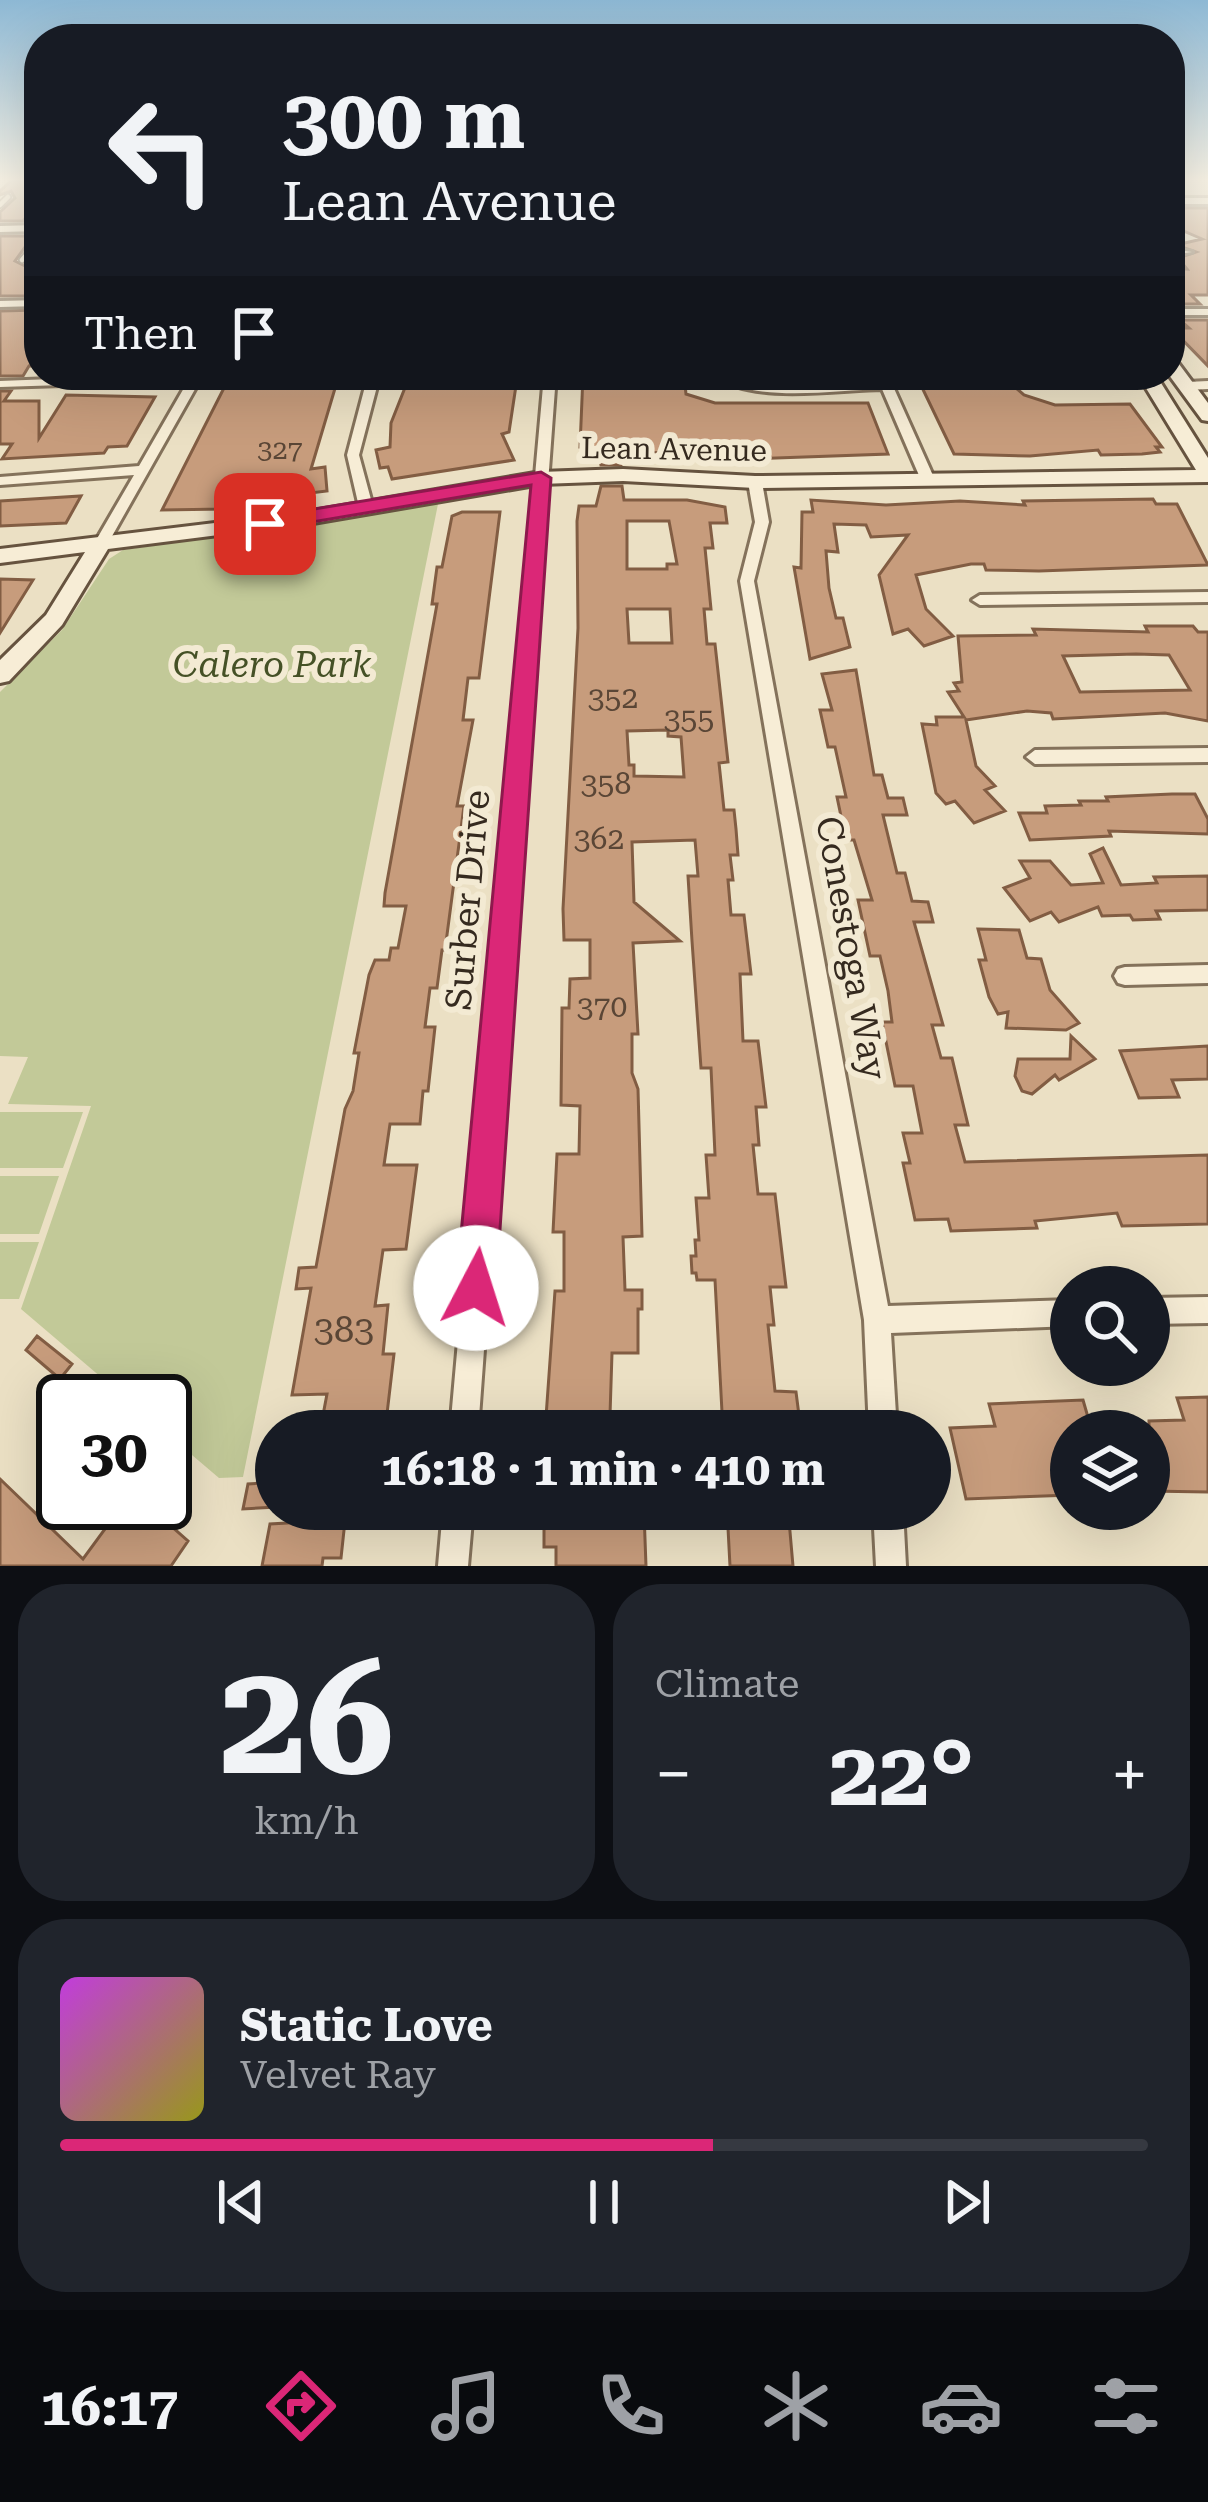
<!DOCTYPE html>
<html lang="en">
<head>
<meta charset="utf-8">
<style>
  body { margin:0; font-family:"Roboto Serif",serif; background:#20242c; color:#f1f3f6; height:100vh; display:flex; flex-direction:column; font-size:45px; white-space:nowrap }
  * { box-sizing:border-box; margin:0 }
  p { font-size:39px; color:#9ea1a6 }
  .icon { flex:none; width:66px; height:66px; fill:none; stroke:currentColor; stroke-width:2; stroke-linecap:round; stroke-linejoin:round }
  .map { position:relative; height:1566px; overflow:hidden }
  .details { display:flex; flex-direction:column; gap:18px; padding:18px; background:#0d0f14; flex:1 }
  .details>* { flex:none }
  .banner { position:absolute; left:24px; top:24px; width:1161px; height:366px; border-radius:48px; box-shadow:0 12px 48px #0002; background:#171b24; color:#f1f3f6; overflow:hidden }
  .fabs { position:absolute; left:1050px; top:1266px; display:grid; gap:24px }
  .fabs a { display:grid; place-items:center; width:120px; height:120px; border-radius:50%; background:#171b24; box-shadow:0 12px 48px #0002; font-size:60px }
  .speed { position:absolute; left:36px; top:1374px; display:flex; gap:24px; font-size:60px; font-weight:700; text-align:center }
  .speed>* { display:grid; place-content:center; width:156px; height:156px; border-radius:50%; background:#171b24; box-shadow:0 12px 48px #0002; line-height:1 }
  .speed .limit { border:6px solid #111; border-radius:18px; background:#fff; color:#111 }
  .pin { position:absolute; display:grid; place-items:center; width:102px; height:102px; color:#fff; margin:-51px; border-radius:24px; box-shadow:0 6px 18px #0006 }
  .me { position:absolute; width:132px; margin:-66px; rotate:5deg; stroke-linejoin:round; filter:drop-shadow(0 0 9px #0008) }
  .turn { display:flex; align-items:center; gap:42px; height:252px; padding:0 60px; font-size:54px }
  .turn .icon { width:156px; height:156px; stroke-width:2.5 }
  .turn b { display:block; font-size:84px; line-height:102px }
  .then { display:flex; align-items:center; height:114px; padding:0 60px; background:#0003; gap:24px; font-size:45px }
  .big { font-size:90px; font-weight:700; line-height:1.1 }
  .details .tile { flex:1; display:flex; flex-direction:column; justify-content:center; gap:18px; min-width:0; padding:0 42px; border-radius:48px; background:#20242c }
  .details .dial { align-items:center; gap:0 }
  .dial b { font-size:156px; line-height:1 }
  .song { display:flex; align-items:center; gap:36px }
  .cover { width:144px; height:144px; border-radius:18px; background:linear-gradient(135deg,hsl(290 70% 55%),hsl(60 70% 35%)) }
  .played { height:12px; border-radius:6px; background:linear-gradient(90deg,#db2777 60%,#363941 60%) }
  .keys { display:flex; justify-content:space-around; direction:ltr }
  .heat { display:flex; justify-content:space-between; align-items:center; font-size:66px; direction:ltr }
  .details .tiles { flex:1; display:grid; gap:18px; grid-template-columns:1fr 1fr }
  .tile:last-child { grid-column:span 2 }
  .trip { position:absolute; left:255px; top:1410px; width:696px; height:120px; border-radius:60px; background:#171b24; box-shadow:0 12px 48px #0002; font-weight:700; line-height:120px; text-align:center }
  .tab-bar { display:flex; height:192px; justify-content:space-around; align-items:center; background:#090b0e; color:#9ea1a6 }
  .tab-bar .icon { width:84px; height:84px }
  .tab-bar .current { color:#db2777 }
  .tab-bar b { font-size:54px; color:#f1f3f6 }
  .map>svg:first-child { display:block }
  .green { fill:#c2c998 }
  .building { fill:#c79c7c; stroke:#825d43; stroke-width:3; fill-rule:evenodd }
  .lines { fill:none; stroke-linecap:round; stroke-linejoin:round }
  .lane-casing { stroke:#84725b; stroke-width:8 }
  .street-casing { stroke:#84725b; stroke-width:6 }
  .secondary-casing { stroke:#66533f; stroke-width:6 }
  .lane { stroke:#f7edd6; stroke-width:4.5 }
  .street { fill:#f7edd6; fill-rule:evenodd }
  .secondary { fill:#f7edd6; fill-rule:evenodd }
  .route { fill:#db2777; stroke:#8e194d; stroke-width:3 }
  .labels { text-anchor:middle; dominant-baseline:central; stroke-width:12; stroke-linejoin:round; paint-order:stroke }
  .far-number-label { font-size:27px; fill:#5a4636 }
  .far-street-label { font-size:30px; fill:#352a1f; stroke:#f3ead3 }
  .number-label { font-size:30px; fill:#5a4636 }
  .park-label { font-size:36px; font-style:italic; fill:#455126; stroke:#f3ead3 }
  .street-label { font-size:36px; fill:#352a1f; stroke:#f3ead3 }
  .near-number-label { font-size:36px; fill:#5a4636 }
</style>
</head>
<body>
<div class="map">
<svg width="1208" height="1566" viewBox="0 0 1208 1566">
  <rect width="100%" height="100%" fill="#ebe0c4"/>
  <path class="green" d="M438,504L243,1477L219,1478L165,1432V1401H129L21,1309L91,1106L8,1104L28,1057L0,1056V692L62,630L109,559L123,550Z
    M0,1112H83L63,1168H0Z
    M0,1176H59L39,1234H0Z
    M0,1242H39L19,1299H0Z"/>
  <path class="building" d="M12,180H39V202L23,221H0V212L15,198L11,191L0,195V191Z
    M1170,208H1208V295H1191L1200,304H1170V268L1187,269L1178,258L1196,252L1176,245L1202,239L1170,225Z
    M0,236H33L15,261L25,266L39,250V272L30,283H39V296H0Z
    M39,310V366H29L23,376H0V311Z
    M1180,320H1208V366L1171,328H1189Z
    M247,375H339L311,469L325,467L327,491L227,503L224,509L162,510L227,382H243Z
    M410,375H437L435,381H477L486,375L517,379L509,432L502,434L514,460L392,479L388,467L380,468L376,450L390,447L391,423Z
    M583,375L684,376L686,394L715,403H868L888,454L746,459L728,454L624,452L621,465H601L600,458H591L592,447H580Z
    M916,375H1001L1024,395L1055,405L1130,404L1162,447H1156L1160,452L1142,454L1101,455L1098,450L1030,456L954,454Z
    M0,391H11L4,401H39V438L66,395L155,397L127,446L108,447L104,453L2,459L12,444H0Z
    M601,486H622L624,500H687L725,507L727,523H710L713,548H705L711,609H704L707,644H715L728,762L719,763L724,810H734L736,829L738,855H730L733,880H728L731,915H744L751,974H740L743,1041H758L766,1107H756L759,1145H753L758,1194H775L786,1287H770L774,1325H768L775,1391L796,1392L801,1431H723L715,1280H697L696,1273H692L691,1256H696L695,1240H699L696,1198H709L706,1155H715L711,1068H701L692,941L688,876H698L695,840L632,842L634,902L680,941L633,943L638,1034H632V1073L638,1089L642,1236L623,1237L625,1290H642V1309H638V1353H612L610,1415L647,1421L646,1431H545L555,1291H564V1232H553L557,1154H579L580,1106L561,1105L562,1008H569L570,979L590,978V940H564L563,909L578,628L577,521L579,506H596ZM627,521H669L677,564H667V569H627ZM627,609H670L672,643H629ZM668,730V736L681,737L684,777L634,776V765H629L627,731Z
    M81,496L66,523L0,526V501Z
    M1153,499L1156,504H1177L1208,565L1039,571L986,570L984,564H971L916,575L926,609L953,636L924,646L908,629L893,634L879,575L908,535L871,537L866,525L834,524L838,552L826,551L829,588L836,618H843L850,647L810,659L794,567L801,568L802,512H813L811,500L886,505L960,501L1025,505L1023,501Z
    M462,512H500L479,678H468L463,720H473L457,806H464L445,950H442L437,988H430L425,1027H435L428,1091H423L420,1124H390L384,1165H417L406,1249L383,1250L375,1306L388,1305L383,1354H394L385,1431H320L327,1394L292,1395L311,1288L296,1289L299,1268L316,1267L345,1109L353,1091L359,1053H354L369,975L375,960H389L391,948H398L406,906H384L385,893L437,604H432L437,567H442L452,516Z
    M0,579L33,580L0,633Z
    M1145,626H1193L1198,632H1208V721L1165,713L1053,719L1051,713L1027,711L966,720L976,766L995,786L985,790L1005,811L974,823L955,801L946,804L936,793L922,724L937,725L936,717H964L948,692L959,691L954,683L962,682L958,636L1036,635L1033,629L1148,632ZM1136,654L1169,655L1190,690L1080,692L1063,656Z
    M856,670L874,775H882L888,798H903L907,815H883L897,873H905L912,901L928,902L933,922H914L943,1025H932L941,1058H952L968,1125H955L965,1162L1208,1155V1224L1122,1226L1117,1213L1035,1221L1037,1228L951,1231L948,1219L915,1220L903,1163H910L903,1133H922L913,1086H895L882,1022H892L888,991L880,956H870L858,900H872L854,840H846L837,797H846L835,747H828L820,710H832L822,674Z
    M1172,794H1195L1208,819V834L1109,831L1111,836L1030,840L1019,813H1047L1045,806L1081,805L1079,801H1108L1106,797Z
    M1103,848L1121,885L1157,883L1154,877L1208,876V910L1156,911L1160,919L1133,920L1130,915L1102,916L1098,907L1059,922L1051,912L1030,921L1004,888L1030,878L1020,861H1050L1071,885L1103,883L1090,854Z
    M978,929L1019,930L1027,958L1041,959L1050,990L1079,1023L1066,1030L1006,1028L1008,1012L998,1014L989,997L979,960H986Z
    M1071,1036L1095,1059L1059,1080L1055,1075L1032,1094L1022,1091L1015,1076L1018,1059H1070Z
    M1208,1046V1079L1172,1080L1179,1097L1139,1098L1120,1051Z
    M37,1336L72,1364L60,1379L26,1350Z
    M1208,1397V1492L1149,1491V1421L1184,1420L1177,1398Z
    M1083,1400L1092,1431H1071V1495L966,1499L950,1428L995,1426L989,1404Z
    M0,1479L83,1559L124,1503H145L188,1541L171,1566H0Z
    M276,1482V1507L243,1509L248,1484Z
    M544,1509L644,1512L646,1566H556V1547H544Z
    M727,1509H788L793,1566H730Z
    M323,1521H345L341,1558H323L322,1566H262L270,1524Z"/>
  <g class="lines">
    <defs>
      <path id="lane" d="M0,205L8,197
        M26,228L39,214
        M22,260L39,240"/>
      <path id="street" d="M1170,198H1208V204H1170Z
        M39,225V231L0,232V226Z
        M1170,249L1192,252L1170,255Z
        M39,300V306L0,307V301Z
        M1170,309H1208V315H1170Z
        M155,375H203L107,545H97L95,542L134,475L0,485V477L139,466L188,381L0,387V381Z
        M368,375H380L359,455L373,507L366,511L359,507L347,455Z
        M544,375H556L478,1431H450Z
        M713,375C733,375 751,383 771,384C807,386 843,383 879,382L876,375H888L935,480L928,484L921,480L882,389C834,390 753,404 713,375Z
        M1060,380L1152,379L1158,382L1152,385H1056L1054,383Z
        M1208,381V389L1187,390L1181,386L1187,382Z
        M755,478L762,482L769,522L754,581L888,1306L1071,1300V1326L891,1333L897,1431H869L864,1320L740,581L755,522L748,482Z
        M1208,592V602L980,605L972,600L980,595Z
        M1208,748V762L1035,764L1026,757L1035,750Z
        M1208,965V983L1125,985L1118,983L1114,976L1118,969L1125,967Z
        M1208,1297V1323L1149,1324V1298Z
        M443,1509H473L468,1566H438Z
        M873,1509H903L906,1566H876Z"/>
      <path id="secondary" d="M1170,359L1176,360L1208,403V421L1202,420L1169,375Z
        M1138,375H1156L1208,458V482L755,488L623,481L541,484L313,523L108,549L62,625L9,681L0,683V660L46,615L85,552L0,563V549L313,511L541,472L623,469L755,476L1196,470Z"/>
    </defs>
    <use href="#lane" class="lane-casing"/>
    <use href="#street" class="street-casing"/>
    <use href="#secondary" class="secondary-casing"/>
    <use href="#lane" class="lane"/>
    <use href="#street" class="street"/>
    <use href="#secondary" class="secondary"/>
  </g>
  <linearGradient id="sky" x2="0" y2="1"><stop stop-color="#8db8d4"/><stop offset="0.45" stop-color="#f6f1e4"/><stop offset="1" stop-color="#f6f1e4" stop-opacity="0"/></linearGradient>
  <rect width="1208" height="399" fill="url(#sky)"/>
  <path class="route" d="M541,472L551,478L496,1288L490,1302L476,1308L462,1302L456,1288L531,485L265,530L254,524L265,517Z"/>
  <g class="labels">
    <g class="far-number-label">
      <text x="280" y="450">327</text>
    </g>
    <g class="far-street-label">
      <text transform="translate(674 449) rotate(1)">Lean Avenue</text>
    </g>
    <g class="number-label">
      <text x="613" y="697">352</text>
      <text x="689" y="718">355</text>
      <text x="606" y="783">358</text>
      <text x="599" y="838">362</text>
      <text x="602" y="1006">370</text>
    </g>
    <g class="park-label">
      <text x="272" y="665">Calero Park</text>
    </g>
    <g class="street-label">
      <text transform="translate(468 900) rotate(-85)">Surber Drive</text>
      <text transform="translate(851 948) rotate(80)">Conestoga Way</text>
    </g>
    <g class="near-number-label">
      <text x="344" y="1330">383</text>
    </g>
  </g>
</svg>
<div class="fabs">
<a><svg class="icon" aria-label="search" viewBox="0 0 24 24"><circle cx="10" cy="10" r="6"/><path d="M15 15l6 6"/></svg></a>
<a><svg class="icon" aria-label="layers" viewBox="0 0 24 24"><path d="M12 4l9 5-9 5-9-5zM3 14l9 5 9-5"/></svg></a>
</div>
<div class="speed"><div class="limit">30</div></div>
<div class="pin" style="left:265px;top:524px;background:#d93025"><svg class="icon" aria-label="arrive" viewBox="0 0 24 24"><path d="M6 21V4h12l-3 4 3 4H6"/></svg></div>
<svg class="me" style="left:476px;top:1288px" viewBox="-20 -20 40 40"><circle r="19" fill="#fff"/><path d="M0-13L10 11 0 6-10 11z" fill="#db2777"/></svg>
<div class="trip">16:18 · 1 min · 410 m</div>
<div class="banner">
<div class="turn"><svg class="icon" aria-label="left" viewBox="0 0 24 24"><path d="M17 20v-9H6M10 6l-5 5 5 5"/></svg><div><b>300 m</b>Lean Avenue</div></div>
<div class="then">Then<svg class="icon" aria-label="arrive" viewBox="0 0 24 24"><path d="M6 21V4h12l-3 4 3 4H6"/></svg></div>
</div>
</div>
<section class="details">
<div class="tiles">
<div class="tile dial"><b>26</b><p>km/h</p></div>
<div class="tile"><p>Climate</p>
<div class="heat"><a>−</a><b class="big">22°</b><a>+</a></div>
</div>
<div class="tile">
<div class="song"><i class="cover"></i><div><b>Static Love</b><p>Velvet Ray</p></div></div>
<div class="played"></div>
<div class="keys"><svg class="icon" aria-label="previous" viewBox="0 0 24 24"><path d="M18 5L8 12l10 7zM5 5v14"/></svg><svg class="icon" aria-label="pause" viewBox="0 0 24 24"><path d="M8 5v14M16 5v14"/></svg><svg class="icon" aria-label="next" viewBox="0 0 24 24"><path d="M6 5l10 7-10 7zM19 5v14"/></svg></div>
</div>
</div>
</section>
<nav class="tab-bar">
<b>16:17</b>
<svg class="icon current" aria-label="directions" viewBox="0 0 24 24"><path d="M12 3l9 9-9 9-9-9zM9 14v-3h6M13 9l2 2-2 2"/></svg>
<svg class="icon" aria-label="music" viewBox="0 0 24 24"><path d="M9 18V5l10-2v13"/><circle cx="6" cy="18" r="3"/><circle cx="16" cy="16" r="3"/></svg>
<svg class="icon" aria-label="phone" viewBox="0 0 24 24"><path d="M5 4h4l2 5-3 2q2 4 5 5l2-3 5 2v4C11 20 4 13 5 4z"/></svg>
<svg class="icon" aria-label="climate" viewBox="0 0 24 24"><path d="M12 3v18M4 7l16 10M4 17L20 7"/></svg>
<svg class="icon" aria-label="car" viewBox="0 0 24 24"><path d="M5 17H2v-5l4-1 3-4h7l3 4 3 1v5h-3M9 17h6M6 11h13"/><circle cx="7" cy="17" r="2"/><circle cx="17" cy="17" r="2"/></svg>
<svg class="icon" aria-label="filters" viewBox="0 0 24 24"><path d="M4 7h16M4 17h16"/><circle cx="9" cy="7" r="2"/><circle cx="15" cy="17" r="2"/></svg>
</nav>
</body>
</html>
